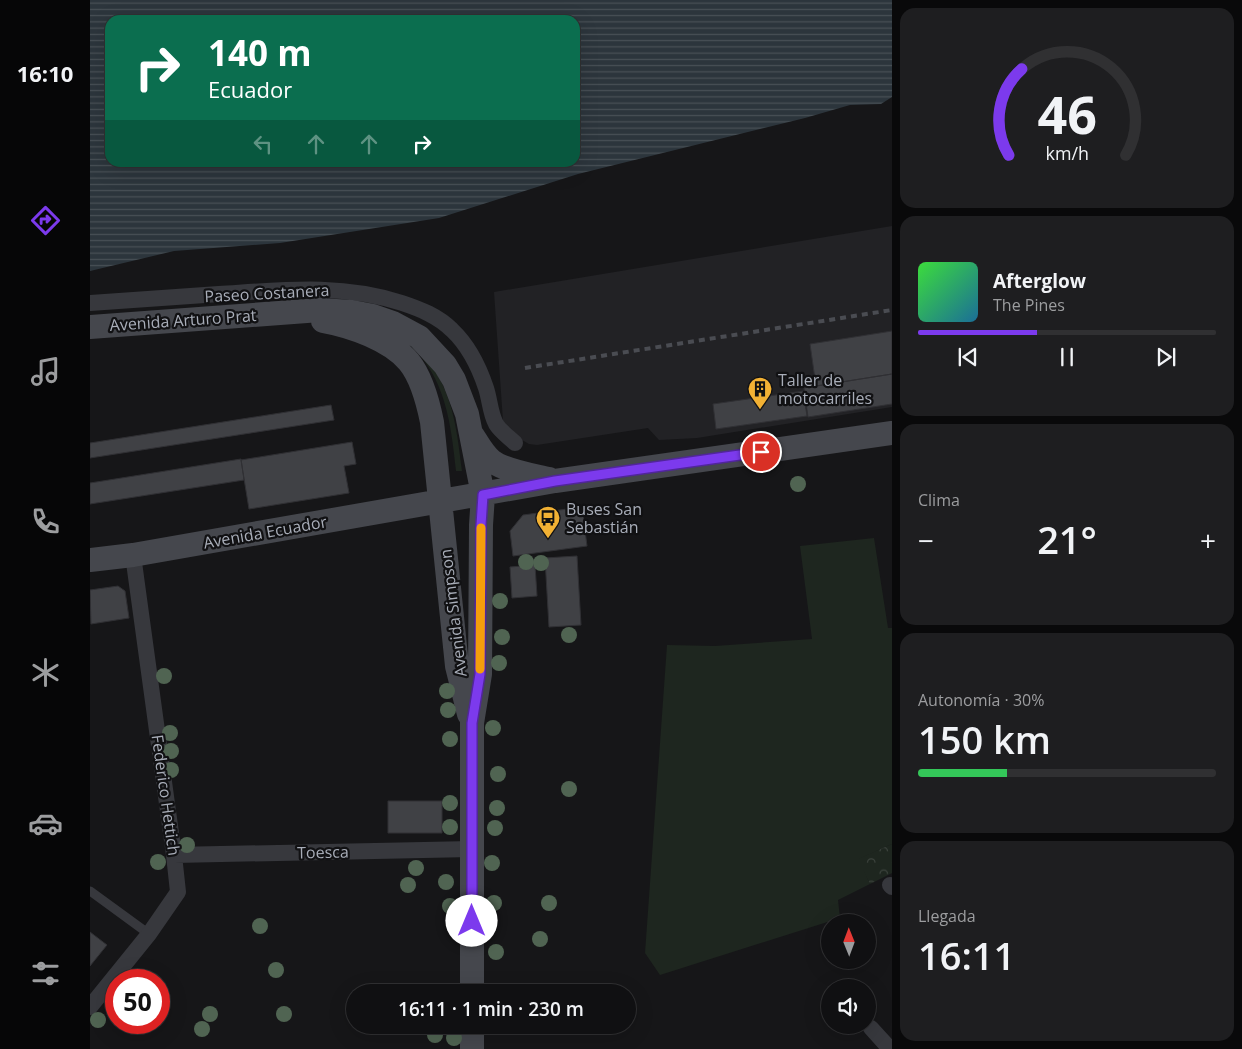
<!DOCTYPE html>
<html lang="es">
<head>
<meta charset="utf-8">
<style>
  body { margin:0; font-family:"Open Sans",sans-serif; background:#1e1e20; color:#f1f3f6; height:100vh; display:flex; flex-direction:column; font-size:19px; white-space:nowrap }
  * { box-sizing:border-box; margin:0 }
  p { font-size:16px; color:#9c9d9f }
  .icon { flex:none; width:28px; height:28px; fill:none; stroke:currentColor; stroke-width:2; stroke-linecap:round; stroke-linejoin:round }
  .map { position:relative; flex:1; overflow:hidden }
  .drawer { display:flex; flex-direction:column; gap:8px; padding:8px; background:#09090a; width:350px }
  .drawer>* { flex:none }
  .hud { position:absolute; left:15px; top:15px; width:475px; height:152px; border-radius:15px; box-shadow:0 5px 20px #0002,0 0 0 1px #303032; background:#0b6e4f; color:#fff; overflow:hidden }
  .needle { width:32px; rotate:359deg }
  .tools { position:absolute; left:731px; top:914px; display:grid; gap:10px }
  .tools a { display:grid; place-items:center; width:55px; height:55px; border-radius:50%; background:#101012; box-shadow:0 5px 20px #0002,0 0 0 1px #303032; font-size:25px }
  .speed { position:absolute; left:15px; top:969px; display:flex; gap:10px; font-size:25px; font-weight:700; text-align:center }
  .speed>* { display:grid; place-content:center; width:65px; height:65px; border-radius:50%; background:#101012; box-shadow:0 5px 20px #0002,0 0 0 1px #303032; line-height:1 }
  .speed .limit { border:8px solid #d22; background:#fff; color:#111 }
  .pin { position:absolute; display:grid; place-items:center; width:42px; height:42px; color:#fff; margin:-21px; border:2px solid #fff; border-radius:50%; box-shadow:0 1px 5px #0007 }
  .me { position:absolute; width:55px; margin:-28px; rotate:0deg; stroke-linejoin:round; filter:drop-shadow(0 0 4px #0008) }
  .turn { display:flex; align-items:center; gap:18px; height:105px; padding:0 20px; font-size:22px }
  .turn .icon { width:65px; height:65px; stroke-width:2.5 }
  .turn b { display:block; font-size:35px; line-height:42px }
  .lanes { display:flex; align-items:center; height:48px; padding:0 20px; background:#0003; justify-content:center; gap:25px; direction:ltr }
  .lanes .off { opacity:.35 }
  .big { font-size:38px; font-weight:600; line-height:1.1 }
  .drawer .tile { flex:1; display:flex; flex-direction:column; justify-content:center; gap:8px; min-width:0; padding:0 18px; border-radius:15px; background:#1e1e20 }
  .drawer .dial { align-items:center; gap:0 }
  .dial svg { height:130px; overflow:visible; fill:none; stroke:#303032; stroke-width:7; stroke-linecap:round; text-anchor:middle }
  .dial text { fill:#f1f3f6; stroke:none }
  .song { display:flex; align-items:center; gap:15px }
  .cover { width:60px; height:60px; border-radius:8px; background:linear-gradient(135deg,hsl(120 70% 55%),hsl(200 70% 35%)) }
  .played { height:5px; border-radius:2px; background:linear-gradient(90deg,#7c3aed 40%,#303032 40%) }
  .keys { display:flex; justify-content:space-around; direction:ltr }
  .heat { display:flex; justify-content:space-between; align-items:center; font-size:28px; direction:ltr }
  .charge { height:8px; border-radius:4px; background:linear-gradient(90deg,#34c759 30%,#303032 0) }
  .trip { position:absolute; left:256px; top:984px; width:290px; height:50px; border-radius:25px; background:#101012; box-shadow:0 5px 20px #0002,0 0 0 1px #303032; font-weight:600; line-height:50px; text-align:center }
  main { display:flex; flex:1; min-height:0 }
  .tab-bar { display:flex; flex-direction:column; width:90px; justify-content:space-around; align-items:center; background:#060607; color:#9c9d9f }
  .tab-bar .icon { width:35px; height:35px }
  .tab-bar .active { color:#7c3aed }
  .tab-bar b { font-size:22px; color:#f1f3f6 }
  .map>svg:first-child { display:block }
  .built { fill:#222225 }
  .grass { fill:#1e261f }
  .park { fill:url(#park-crowns) }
  .water { fill:url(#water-rules); fill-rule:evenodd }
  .building { fill:#404145; stroke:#303034 }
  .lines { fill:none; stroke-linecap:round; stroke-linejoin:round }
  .lane { stroke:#37383d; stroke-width:9 }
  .street { stroke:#37383d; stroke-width:16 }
  .secondary { stroke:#45474d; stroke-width:24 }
  .rail { stroke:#4a4c52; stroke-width:4; stroke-dasharray:6 5; stroke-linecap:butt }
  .tree { fill:#506452 }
  .route-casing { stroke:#51269a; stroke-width:12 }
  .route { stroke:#7c3aed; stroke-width:9 }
  .slow { stroke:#f59e0b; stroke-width:9 }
  .labels { text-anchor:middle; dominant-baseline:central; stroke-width:4.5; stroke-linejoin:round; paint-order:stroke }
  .street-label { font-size:16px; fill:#a8adb8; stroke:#111113 }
  .poi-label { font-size:16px; fill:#a8adb8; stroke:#111113; text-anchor:start }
</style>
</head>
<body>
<main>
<nav class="tab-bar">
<b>16:10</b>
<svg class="icon active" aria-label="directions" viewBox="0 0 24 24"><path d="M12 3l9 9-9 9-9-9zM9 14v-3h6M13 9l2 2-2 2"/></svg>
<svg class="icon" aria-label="music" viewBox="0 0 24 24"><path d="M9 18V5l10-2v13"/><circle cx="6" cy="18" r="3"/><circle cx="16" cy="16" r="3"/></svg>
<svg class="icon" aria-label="phone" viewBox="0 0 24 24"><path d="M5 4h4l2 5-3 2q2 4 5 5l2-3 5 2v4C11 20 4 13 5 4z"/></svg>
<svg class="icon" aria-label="climate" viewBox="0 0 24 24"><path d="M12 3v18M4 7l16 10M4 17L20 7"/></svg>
<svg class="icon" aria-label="car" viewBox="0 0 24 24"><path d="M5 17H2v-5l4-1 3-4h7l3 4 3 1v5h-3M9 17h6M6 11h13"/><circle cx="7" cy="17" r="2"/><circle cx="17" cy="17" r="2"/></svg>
<svg class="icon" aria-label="filters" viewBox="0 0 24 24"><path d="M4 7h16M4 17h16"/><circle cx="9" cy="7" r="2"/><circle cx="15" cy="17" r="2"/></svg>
</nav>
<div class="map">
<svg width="802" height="1049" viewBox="0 0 802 1049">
  <defs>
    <pattern id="park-crowns" width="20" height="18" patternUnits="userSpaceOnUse" patternTransform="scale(1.25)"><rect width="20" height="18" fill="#1e261f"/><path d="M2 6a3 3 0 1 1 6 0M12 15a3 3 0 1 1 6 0" fill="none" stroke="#3c433d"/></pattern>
    <pattern id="water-rules" width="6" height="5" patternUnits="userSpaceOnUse" patternTransform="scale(1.25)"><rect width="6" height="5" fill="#2c353c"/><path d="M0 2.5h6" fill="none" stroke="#485056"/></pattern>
  </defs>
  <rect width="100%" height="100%" fill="#161618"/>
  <path class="built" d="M802,226V407L607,438L569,440L558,428L447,445L439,444L422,434L413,421L404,292Z"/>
  <path class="grass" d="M320,345C332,351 334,355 342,366C364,399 367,432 372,471H366C361,425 356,378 320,345Z
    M784,538L798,628H802V844L769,859L780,884L748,900L750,918L570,975L555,953L577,645L625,646L722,639L710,546Z"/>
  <path class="park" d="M802,844V873L780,884L768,859Z"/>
  <path class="water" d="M0,0H802V97L791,104L760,105L715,118L488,174L349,218L190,243L84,251L0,271ZM20,20H485V162H20Z"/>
  <path class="building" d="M802,331V374L726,386L720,344Z
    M802,374V404L718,417L714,388Z
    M713,391L717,416L626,429L623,404Z
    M241,405L244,420L0,458V443Z
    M262,442L266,464L254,466L259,493L159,509L151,460Z
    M151,459L154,480L0,504V483Z
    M492,507L497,546L423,556L420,531L433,515Z
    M487,556L491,625L459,627L455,558Z
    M445,565L447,596L422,598L420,567Z
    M28,586L35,591L39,618L1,624L0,590Z
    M298,801H352V833H298Z
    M0,932L17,945L0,966Z"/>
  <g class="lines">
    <path class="lane" d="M0,891L59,934"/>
    <path class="street" d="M0,303C43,300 86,297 129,294C192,290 251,283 312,303C330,309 348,316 362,330C378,345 389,367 396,388C400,400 400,413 406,424C411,432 419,437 425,443
      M84,855L382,849
      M800,885L802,887
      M0,1007L59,934L88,892L84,855L43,555
      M781,1028L800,1049"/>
    <path class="secondary" d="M233,321C261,326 301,340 319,362C332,378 338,402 342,422L367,666L379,714
      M0,327L230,310L262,312L283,316L303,323L329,337L355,365L364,380L377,414L393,495L391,525L390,674L382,723V992
      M383,436C388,444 394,455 402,461C415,471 442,475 459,479
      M0,560L43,555L465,481L802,433
      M382,1025V1049"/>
    <path class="rail" d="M435,368L802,310"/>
  </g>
  <g class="tree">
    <circle cx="708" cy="484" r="8"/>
    <circle cx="436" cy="562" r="8"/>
    <circle cx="451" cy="563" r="8"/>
    <circle cx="410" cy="601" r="8"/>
    <circle cx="479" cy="635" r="8"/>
    <circle cx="412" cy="637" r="8"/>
    <circle cx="409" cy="663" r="8"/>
    <circle cx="74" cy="676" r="8"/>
    <circle cx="357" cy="691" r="8"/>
    <circle cx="358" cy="710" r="8"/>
    <circle cx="403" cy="728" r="8"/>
    <circle cx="80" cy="733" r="8"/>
    <circle cx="360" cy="739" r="8"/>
    <circle cx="81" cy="751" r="8"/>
    <circle cx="81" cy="770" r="8"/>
    <circle cx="408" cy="774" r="8"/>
    <circle cx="479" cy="789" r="8"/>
    <circle cx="360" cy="803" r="8"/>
    <circle cx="407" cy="808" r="8"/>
    <circle cx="360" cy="827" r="8"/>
    <circle cx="405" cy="828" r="8"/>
    <circle cx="97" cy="845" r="8"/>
    <circle cx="68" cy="862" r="8"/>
    <circle cx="402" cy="863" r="8"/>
    <circle cx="326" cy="868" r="8"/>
    <circle cx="356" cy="882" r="8"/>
    <circle cx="318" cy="885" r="8"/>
    <circle cx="404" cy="903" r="8"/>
    <circle cx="459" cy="903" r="8"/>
    <circle cx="360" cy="906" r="8"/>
    <circle cx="170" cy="926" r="8"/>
    <circle cx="450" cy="939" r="8"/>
    <circle cx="406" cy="952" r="8"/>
    <circle cx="186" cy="970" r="8"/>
    <circle cx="120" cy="1014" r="8"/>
    <circle cx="194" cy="1014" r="8"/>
    <circle cx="8" cy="1020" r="8"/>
    <circle cx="112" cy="1029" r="8"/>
    <circle cx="345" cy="1035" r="8"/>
    <circle cx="364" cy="1038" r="8"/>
  </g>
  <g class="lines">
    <defs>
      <path id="route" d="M382,921V723L390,674L391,525L393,495L465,481L671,452"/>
    </defs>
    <use href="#route" class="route-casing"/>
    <use href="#route" class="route"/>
    <path class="slow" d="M390,669L391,528"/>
  </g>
  <defs>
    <symbol id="building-pin" viewBox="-11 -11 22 30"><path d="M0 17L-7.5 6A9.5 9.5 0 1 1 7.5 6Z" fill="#f2b134" stroke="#111113"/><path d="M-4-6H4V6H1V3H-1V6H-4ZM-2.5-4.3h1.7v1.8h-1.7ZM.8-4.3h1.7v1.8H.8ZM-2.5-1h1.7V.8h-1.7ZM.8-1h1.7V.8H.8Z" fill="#111"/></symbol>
    <symbol id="bus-pin" viewBox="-11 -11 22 30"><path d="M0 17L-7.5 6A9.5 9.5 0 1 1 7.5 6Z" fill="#f2b134" stroke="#111113"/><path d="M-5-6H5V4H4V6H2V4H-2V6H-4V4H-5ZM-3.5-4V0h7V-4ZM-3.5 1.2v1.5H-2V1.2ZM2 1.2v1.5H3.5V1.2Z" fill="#111"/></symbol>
  </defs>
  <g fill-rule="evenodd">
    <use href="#building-pin" x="656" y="375" width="28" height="38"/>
    <use href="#bus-pin" x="444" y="504" width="28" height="38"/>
  </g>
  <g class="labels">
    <g class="street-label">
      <text transform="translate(177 293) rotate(-3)">Paseo Costanera</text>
      <text transform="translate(93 320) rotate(-4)">Avenida Arturo Prat</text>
      <text transform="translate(175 532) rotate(-10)">Avenida Ecuador</text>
      <text transform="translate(363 613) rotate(-97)">Avenida Simpson</text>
      <text transform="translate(76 795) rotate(82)">Federico Hettich</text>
      <text transform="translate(233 852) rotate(-1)">Toesca</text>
    </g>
    <g class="poi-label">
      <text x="688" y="380">Taller de<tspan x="688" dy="18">motocarriles</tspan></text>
      <text x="476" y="509">Buses San<tspan x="476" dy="18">Sebastián</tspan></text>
    </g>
  </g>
</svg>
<div class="tools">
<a><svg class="needle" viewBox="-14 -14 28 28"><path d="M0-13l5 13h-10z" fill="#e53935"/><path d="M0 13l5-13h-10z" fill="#9c9d9f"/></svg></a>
<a><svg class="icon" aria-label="sound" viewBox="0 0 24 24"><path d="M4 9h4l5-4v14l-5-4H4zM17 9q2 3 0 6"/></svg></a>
</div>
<div class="speed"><div class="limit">50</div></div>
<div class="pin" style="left:671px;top:452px;background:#d93025"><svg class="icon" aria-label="arrive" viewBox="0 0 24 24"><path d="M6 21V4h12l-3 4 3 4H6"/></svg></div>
<svg class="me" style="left:382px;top:921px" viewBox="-20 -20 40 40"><circle r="19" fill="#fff"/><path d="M0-13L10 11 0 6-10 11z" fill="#7c3aed"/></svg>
<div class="trip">16:11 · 1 min · 230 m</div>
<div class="hud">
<div class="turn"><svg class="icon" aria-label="right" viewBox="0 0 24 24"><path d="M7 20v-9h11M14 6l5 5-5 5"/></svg><div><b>140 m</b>Ecuador</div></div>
<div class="lanes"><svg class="icon off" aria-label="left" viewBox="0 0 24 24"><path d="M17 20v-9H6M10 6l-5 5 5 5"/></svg><svg class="icon off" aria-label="ahead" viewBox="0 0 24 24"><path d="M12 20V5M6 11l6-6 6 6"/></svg><svg class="icon off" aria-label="ahead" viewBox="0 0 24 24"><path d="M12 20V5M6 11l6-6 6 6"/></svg><svg class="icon" aria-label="right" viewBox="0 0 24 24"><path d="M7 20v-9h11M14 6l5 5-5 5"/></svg></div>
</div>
</div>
<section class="drawer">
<div class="tile dial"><svg viewBox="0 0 100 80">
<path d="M14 69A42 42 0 1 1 86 69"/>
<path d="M14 69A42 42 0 0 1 22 16" stroke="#7c3aed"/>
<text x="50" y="56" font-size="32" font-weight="700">46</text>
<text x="50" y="72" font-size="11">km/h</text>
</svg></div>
<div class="tile">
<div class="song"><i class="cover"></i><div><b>Afterglow</b><p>The Pines</p></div></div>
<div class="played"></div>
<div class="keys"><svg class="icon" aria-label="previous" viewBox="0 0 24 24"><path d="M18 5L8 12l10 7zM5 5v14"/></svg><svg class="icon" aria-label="pause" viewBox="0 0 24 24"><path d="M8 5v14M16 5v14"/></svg><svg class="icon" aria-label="next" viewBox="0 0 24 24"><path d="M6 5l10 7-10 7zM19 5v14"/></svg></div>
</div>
<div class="tile"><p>Clima</p>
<div class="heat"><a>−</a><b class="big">21°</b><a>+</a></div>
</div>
<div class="tile"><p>Autonomía · 30%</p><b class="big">150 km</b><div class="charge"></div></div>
<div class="tile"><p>Llegada</p><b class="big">16:11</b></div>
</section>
</main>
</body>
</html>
